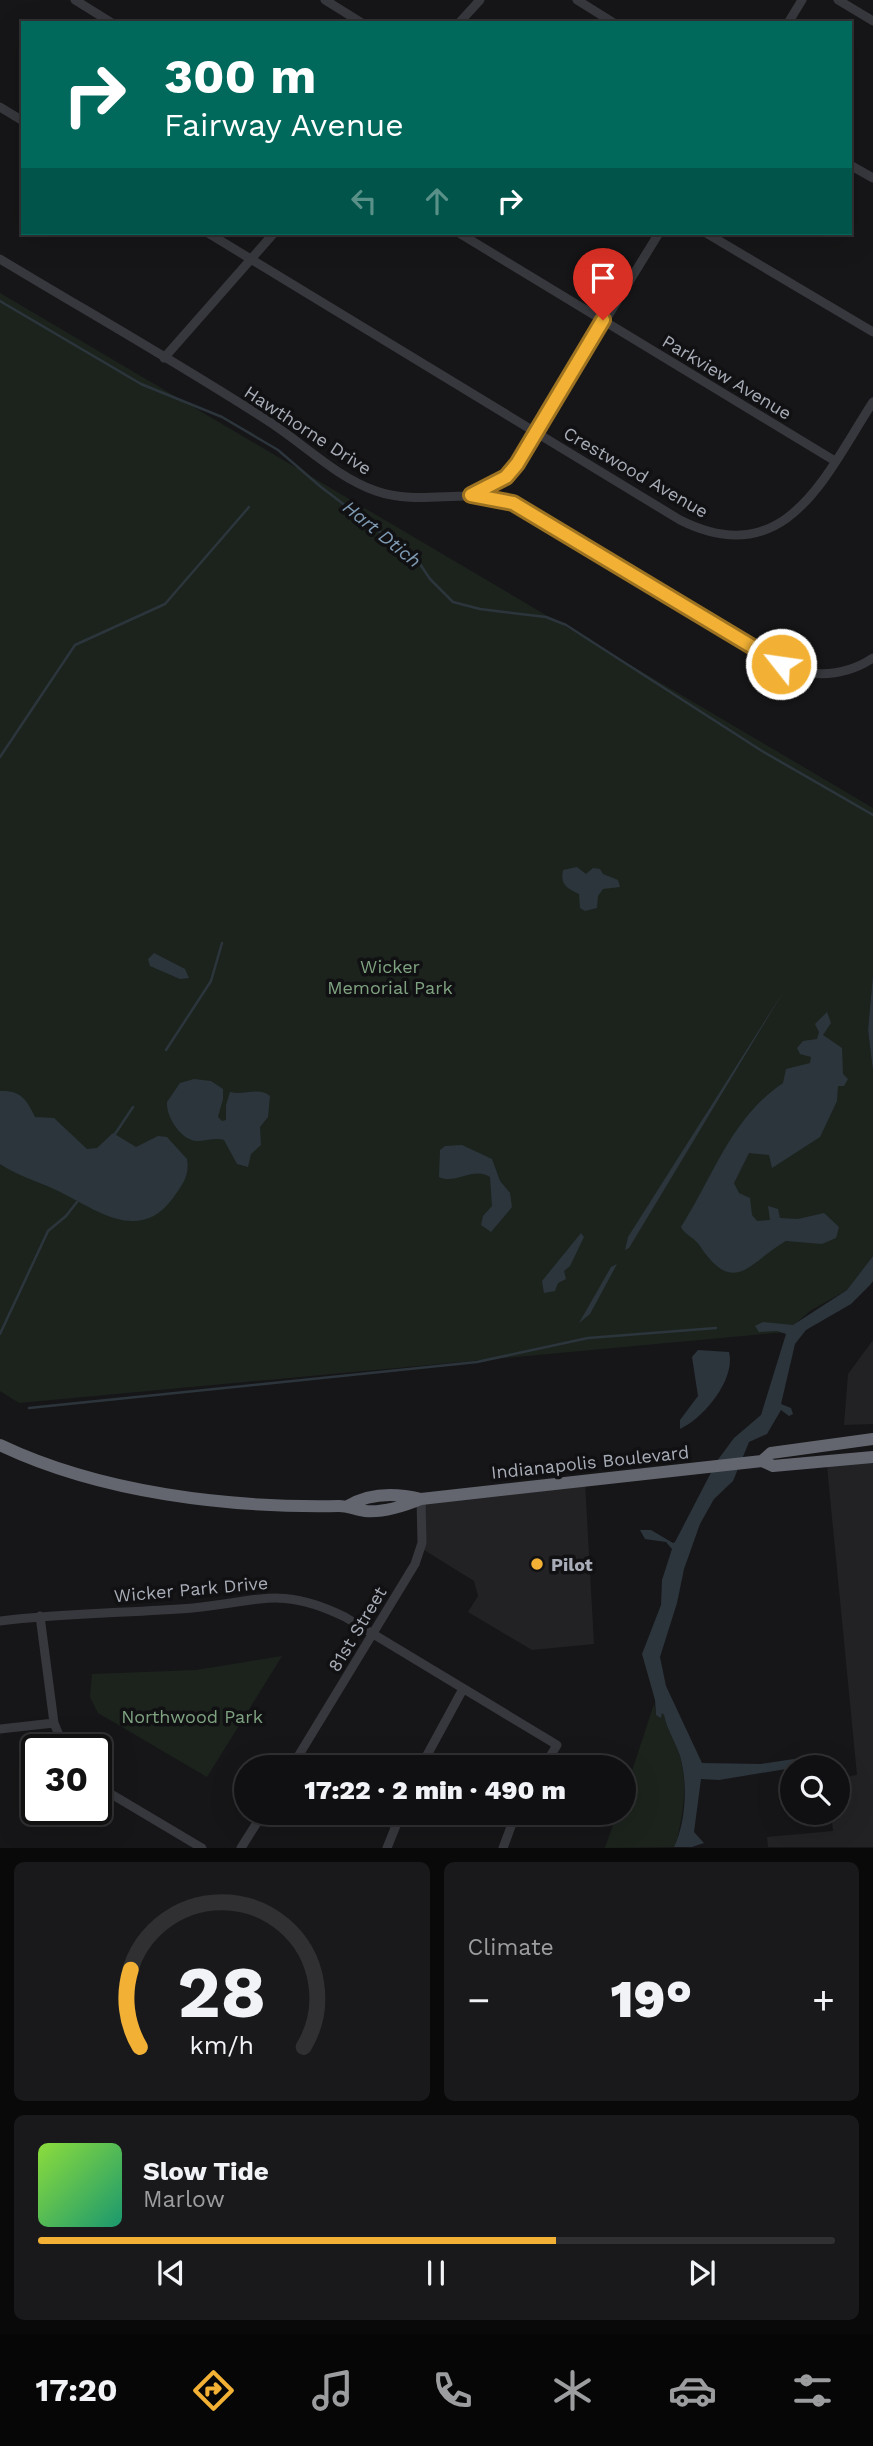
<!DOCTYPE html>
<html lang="en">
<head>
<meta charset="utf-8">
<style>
  body { margin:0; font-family:"Work Sans",sans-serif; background:#19191b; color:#f1f3f6; height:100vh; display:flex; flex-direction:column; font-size:26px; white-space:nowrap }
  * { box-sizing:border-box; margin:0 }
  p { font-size:23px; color:#9c9d9f }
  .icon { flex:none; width:38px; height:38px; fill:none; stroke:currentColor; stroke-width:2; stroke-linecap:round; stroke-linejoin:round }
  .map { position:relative; height:1848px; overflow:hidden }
  .side { display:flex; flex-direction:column; gap:14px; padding:14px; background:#09090a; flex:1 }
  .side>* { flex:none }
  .top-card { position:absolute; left:21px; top:21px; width:831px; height:214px; border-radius:0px; box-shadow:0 7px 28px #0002,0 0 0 2px #303032; background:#00695c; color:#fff; overflow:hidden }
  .fabs { position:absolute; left:780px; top:1755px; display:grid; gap:14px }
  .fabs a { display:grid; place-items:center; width:70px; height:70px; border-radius:50%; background:#101012; box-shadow:0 7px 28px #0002,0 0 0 2px #303032; font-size:35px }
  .speed { position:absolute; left:21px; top:1734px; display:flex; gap:14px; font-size:35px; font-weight:700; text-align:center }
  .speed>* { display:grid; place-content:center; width:91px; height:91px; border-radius:50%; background:#101012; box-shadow:0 7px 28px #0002,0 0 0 2px #303032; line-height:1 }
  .speed .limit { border:4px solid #111; border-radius:10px; background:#fff; color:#111 }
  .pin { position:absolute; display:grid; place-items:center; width:60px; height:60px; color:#fff; margin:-72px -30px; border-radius:50% 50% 50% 0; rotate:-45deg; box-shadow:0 0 7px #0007 }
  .pin .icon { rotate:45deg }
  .me { position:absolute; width:77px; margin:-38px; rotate:300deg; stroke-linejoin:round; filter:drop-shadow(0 0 5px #0008) }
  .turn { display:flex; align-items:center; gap:24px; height:147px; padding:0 28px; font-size:32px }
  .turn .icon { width:91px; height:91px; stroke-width:2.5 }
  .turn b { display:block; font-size:49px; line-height:60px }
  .lanes { display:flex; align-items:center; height:66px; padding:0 28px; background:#0003; justify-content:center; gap:35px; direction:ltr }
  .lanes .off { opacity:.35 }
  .big { font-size:52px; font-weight:800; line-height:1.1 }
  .side .widget { flex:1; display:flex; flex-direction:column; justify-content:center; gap:10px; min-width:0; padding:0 24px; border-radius:10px; background:#19191b }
  .side .dial { align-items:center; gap:0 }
  .dial svg { height:182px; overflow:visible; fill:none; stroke:#303032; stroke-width:7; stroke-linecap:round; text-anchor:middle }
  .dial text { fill:#f1f3f6; stroke:none }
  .song { display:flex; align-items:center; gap:21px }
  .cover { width:84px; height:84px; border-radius:10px; background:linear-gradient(135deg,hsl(90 70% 55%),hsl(160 70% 35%)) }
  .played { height:7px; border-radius:4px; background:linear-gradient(90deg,#f2b134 65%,#303032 65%) }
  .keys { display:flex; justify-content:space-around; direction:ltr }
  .heat { display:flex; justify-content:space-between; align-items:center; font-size:38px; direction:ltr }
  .side .tiles { flex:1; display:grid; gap:14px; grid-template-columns:1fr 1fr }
  .widget:last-child { grid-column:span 2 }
  .trip { position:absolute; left:234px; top:1755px; width:402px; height:70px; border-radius:35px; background:#101012; box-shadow:0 7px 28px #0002,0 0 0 2px #303032; font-weight:800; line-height:70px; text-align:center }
  .tabs { display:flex; height:112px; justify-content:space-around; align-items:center; background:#060607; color:#9c9d9f }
  .tabs .icon { width:49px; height:49px }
  .tabs .on { color:#f2b134 }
  .tabs b { font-size:32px; color:#f1f3f6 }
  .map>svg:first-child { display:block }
  .built { fill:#222225 }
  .green { fill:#1c231d }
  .water { fill:#2c353c }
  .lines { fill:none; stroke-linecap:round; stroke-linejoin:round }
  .stream { stroke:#2c353c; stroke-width:2.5 }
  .minor { stroke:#37383d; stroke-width:9 }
  .highway { stroke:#63666e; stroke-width:12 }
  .route-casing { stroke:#9d7322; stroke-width:18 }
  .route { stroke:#f2b134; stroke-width:12 }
  .poi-dot { fill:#f2b134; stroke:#111113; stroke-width:2.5 }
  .labels { text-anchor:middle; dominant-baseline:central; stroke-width:7; stroke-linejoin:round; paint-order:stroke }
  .street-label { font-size:18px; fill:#a8adb8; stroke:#111113 }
  .park-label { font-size:18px; fill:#7fa381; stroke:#111113 }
  .poi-label { font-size:18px; font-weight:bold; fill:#a8adb8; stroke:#111113; text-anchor:start }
  .water-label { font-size:19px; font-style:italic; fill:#7f9bb3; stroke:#111113 }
</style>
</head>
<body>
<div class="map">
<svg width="873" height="1848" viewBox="0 0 873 1848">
  <rect width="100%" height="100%" fill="#161618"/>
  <path class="built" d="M873,1340V1424L844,1425L848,1374Z
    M873,1462V1847H768L767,1837L833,1831L831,1813H838V1778L857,1775L827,1466Z
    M585,1482L594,1644L532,1650L468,1612L478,1596L474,1581L424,1550L425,1501Z"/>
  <path class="green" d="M0,293L873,808V975L868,1030L873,1071V1256L847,1290L810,1311L786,1332L19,1403L0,1391Z
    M282,1656L207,1777L98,1713L90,1697L92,1674L196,1670Z
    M654,1704L656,1715L661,1717L662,1713L664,1715C667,1731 676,1742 680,1757C688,1784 683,1813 677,1840L674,1847L605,1848L617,1813H625V1792Z"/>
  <path class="water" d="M577,867L586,874L593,868L600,869L603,874L618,880L620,887L603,889L598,896L597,908L585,911L580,908L579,894C567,888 560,885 563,870Z
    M154,953L185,969L189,978L180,979L150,966L148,959Z
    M873,975V1071L868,1030Z
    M785,989L629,1248L625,1250L628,1237Z
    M827,1012L831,1023L823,1035L842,1048L843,1074L848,1079L844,1086H838L837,1101L820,1137L772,1168L769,1155L749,1153L734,1183L739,1193L750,1198L752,1215L757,1221L770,1220L768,1206L778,1209L780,1218L798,1219L824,1213L839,1227L836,1238L822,1244L786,1241C751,1260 735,1299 700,1246C695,1238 684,1234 681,1227C713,1177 731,1118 783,1083L786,1069L810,1063L811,1057L800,1054L797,1048L803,1041L817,1039L819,1032L815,1024Z
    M194,1079L211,1081L223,1089V1099L218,1117L222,1121L226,1120V1105L230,1092C244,1096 259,1086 270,1096L268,1117L260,1127L261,1145L251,1154L248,1167L237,1164L224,1140C216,1137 205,1141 197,1141C181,1140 166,1117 167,1102L180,1083Z
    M0,1091C21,1090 27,1100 35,1117L54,1118L87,1149L97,1148L113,1133L136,1147L158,1136L167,1137L187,1159C190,1176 182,1185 173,1198C138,1246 93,1207 54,1189C36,1181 17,1175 0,1164Z
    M462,1145L492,1159L500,1181L510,1193L512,1207L491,1232L481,1225L483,1216L492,1206L490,1177C474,1166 455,1185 439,1177L440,1150L445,1146Z
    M581,1233L584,1237L570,1266L564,1271L566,1279L558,1283L555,1291L544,1293L542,1281Z
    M873,1256V1281L870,1285L851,1304L806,1330L795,1344L781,1404L791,1408L793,1414L789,1416L781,1410L767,1434L749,1442L733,1481L714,1499L700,1524L684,1569L677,1603L660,1657L666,1686L702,1763L761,1764L794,1759L798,1761V1767L719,1780L701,1779L694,1832L704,1843L692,1847H674C686,1822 688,1783 680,1756C675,1741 667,1730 664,1715L662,1713L661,1718L656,1715L655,1700L642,1654L661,1605L662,1580L672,1549L666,1542L645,1539L640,1530H651L673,1543L675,1542L717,1461L734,1438L761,1415L786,1334L777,1331L759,1332L755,1326L763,1322L793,1325L847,1290Z
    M617,1264L590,1314L579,1323L611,1267Z
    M698,1350L729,1352C736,1379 704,1418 680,1429V1420L698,1396L692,1357Z"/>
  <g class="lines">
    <path class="stream" d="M0,301L141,384L222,417L278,450L321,487L418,561L430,579L453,602L480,609L546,617L566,625L762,751L873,815
      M0,757L75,645L165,604L249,507
      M166,1050L211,981L222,943
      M115,1134L133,1107
      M0,1334L48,1231L66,1216L77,1202
      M29,1408L477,1362L588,1338L716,1328"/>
    <path class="minor" d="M75,0L112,23
      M325,0L362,23
      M577,0L614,23
      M838,0L873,21
      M459,23L480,0
      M788,23L802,0
      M0,107L23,121
      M850,165L873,178
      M208,233L680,520C786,573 825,476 873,402
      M459,233L835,461
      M706,233L873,332
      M0,259C88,312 178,363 265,419C302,442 334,476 376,491C421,507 470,486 513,503L794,670C821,677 849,674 873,658
      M164,358L274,233
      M472,495L506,477L517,464L659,233
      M40,1616L54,1723L65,1750
      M0,1621C64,1613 129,1613 193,1608C258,1602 280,1585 345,1617L557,1745L543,1768
      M0,1729L54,1723
      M291,1768L415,1564L422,1543L421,1499
      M420,1768L463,1689
      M96,1785L202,1848
      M241,1848L263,1813
      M387,1848L401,1813
      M503,1848L516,1813"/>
    <path class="highway" d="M0,1445C101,1493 228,1508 339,1506C348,1506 356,1510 365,1511C384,1513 404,1506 421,1499L762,1461L773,1466L873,1457
      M762,1461L771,1453L873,1439
      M348,1506C371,1492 396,1493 421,1499"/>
  </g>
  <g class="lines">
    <defs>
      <path id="route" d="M603,320L517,464L506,477L471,495L513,503L781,664"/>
    </defs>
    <use href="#route" class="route-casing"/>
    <use href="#route" class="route"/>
  </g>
  <circle class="poi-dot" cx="537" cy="1564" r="7"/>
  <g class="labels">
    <g class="street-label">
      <text transform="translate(727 377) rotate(31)">Parkview Avenue</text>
      <text transform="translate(308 430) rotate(33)">Hawthorne Drive</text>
      <text transform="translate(636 472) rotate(30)">Crestwood Avenue</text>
      <text transform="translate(590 1462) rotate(-6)">Indianapolis Boulevard</text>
      <text transform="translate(191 1589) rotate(-5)">Wicker Park Drive</text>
      <text transform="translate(357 1629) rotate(-59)">81st Street</text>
    </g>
    <g class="park-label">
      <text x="390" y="966">Wicker<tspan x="390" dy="21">Memorial Park</tspan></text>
      <text x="192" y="1716">Northwood Park</text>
    </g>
    <g class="poi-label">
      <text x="551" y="1564">Pilot</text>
    </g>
    <g class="water-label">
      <text transform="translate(382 534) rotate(39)">Hart Dtich</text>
    </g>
  </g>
</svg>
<div class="fabs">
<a><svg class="icon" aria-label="search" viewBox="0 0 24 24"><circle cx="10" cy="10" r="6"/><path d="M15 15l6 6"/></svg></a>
</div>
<div class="speed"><div class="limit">30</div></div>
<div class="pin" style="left:603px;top:320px;background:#d93025"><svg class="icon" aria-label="arrive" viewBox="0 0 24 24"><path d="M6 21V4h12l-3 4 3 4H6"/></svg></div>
<svg class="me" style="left:781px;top:664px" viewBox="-20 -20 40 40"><circle r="17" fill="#f2b134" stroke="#fff" stroke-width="3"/><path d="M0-11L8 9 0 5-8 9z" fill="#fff"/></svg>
<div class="trip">17:22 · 2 min · 490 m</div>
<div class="top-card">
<div class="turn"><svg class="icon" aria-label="right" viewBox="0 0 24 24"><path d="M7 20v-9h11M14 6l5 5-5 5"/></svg><div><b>300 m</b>Fairway Avenue</div></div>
<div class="lanes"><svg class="icon off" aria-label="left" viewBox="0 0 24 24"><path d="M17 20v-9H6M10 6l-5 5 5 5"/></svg><svg class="icon off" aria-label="ahead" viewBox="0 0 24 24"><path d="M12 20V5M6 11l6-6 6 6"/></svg><svg class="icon" aria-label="right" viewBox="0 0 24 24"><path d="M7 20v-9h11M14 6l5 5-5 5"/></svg></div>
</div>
</div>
<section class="side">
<div class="tiles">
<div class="widget dial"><svg viewBox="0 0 100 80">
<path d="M14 69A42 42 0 1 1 86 69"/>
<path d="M14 69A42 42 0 0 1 10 35" stroke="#f2b134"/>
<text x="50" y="56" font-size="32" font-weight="700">28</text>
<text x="50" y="72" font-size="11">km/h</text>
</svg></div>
<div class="widget"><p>Climate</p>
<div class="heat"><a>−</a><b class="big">19°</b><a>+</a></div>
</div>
<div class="widget">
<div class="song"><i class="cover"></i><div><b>Slow Tide</b><p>Marlow</p></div></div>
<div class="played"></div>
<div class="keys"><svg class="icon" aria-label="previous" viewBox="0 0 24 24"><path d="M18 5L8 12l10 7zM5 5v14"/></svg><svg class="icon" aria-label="pause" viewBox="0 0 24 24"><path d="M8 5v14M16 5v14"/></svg><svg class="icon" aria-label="next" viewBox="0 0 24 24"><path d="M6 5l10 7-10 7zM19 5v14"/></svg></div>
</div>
</div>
</section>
<nav class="tabs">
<b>17:20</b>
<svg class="icon on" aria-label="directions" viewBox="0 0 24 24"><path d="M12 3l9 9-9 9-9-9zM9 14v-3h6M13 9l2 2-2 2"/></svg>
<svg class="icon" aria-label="music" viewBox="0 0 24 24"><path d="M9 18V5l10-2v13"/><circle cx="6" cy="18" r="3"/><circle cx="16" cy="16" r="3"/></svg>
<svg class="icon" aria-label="phone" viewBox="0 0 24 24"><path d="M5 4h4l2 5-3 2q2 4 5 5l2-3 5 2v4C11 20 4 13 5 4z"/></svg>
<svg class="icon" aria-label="climate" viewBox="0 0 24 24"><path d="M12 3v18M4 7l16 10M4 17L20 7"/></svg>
<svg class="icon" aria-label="car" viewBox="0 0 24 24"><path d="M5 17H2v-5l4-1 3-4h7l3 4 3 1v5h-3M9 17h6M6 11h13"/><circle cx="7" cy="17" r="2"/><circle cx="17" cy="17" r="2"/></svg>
<svg class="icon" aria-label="filters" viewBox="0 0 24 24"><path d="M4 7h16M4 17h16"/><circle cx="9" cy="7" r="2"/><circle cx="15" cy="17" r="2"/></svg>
</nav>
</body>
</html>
